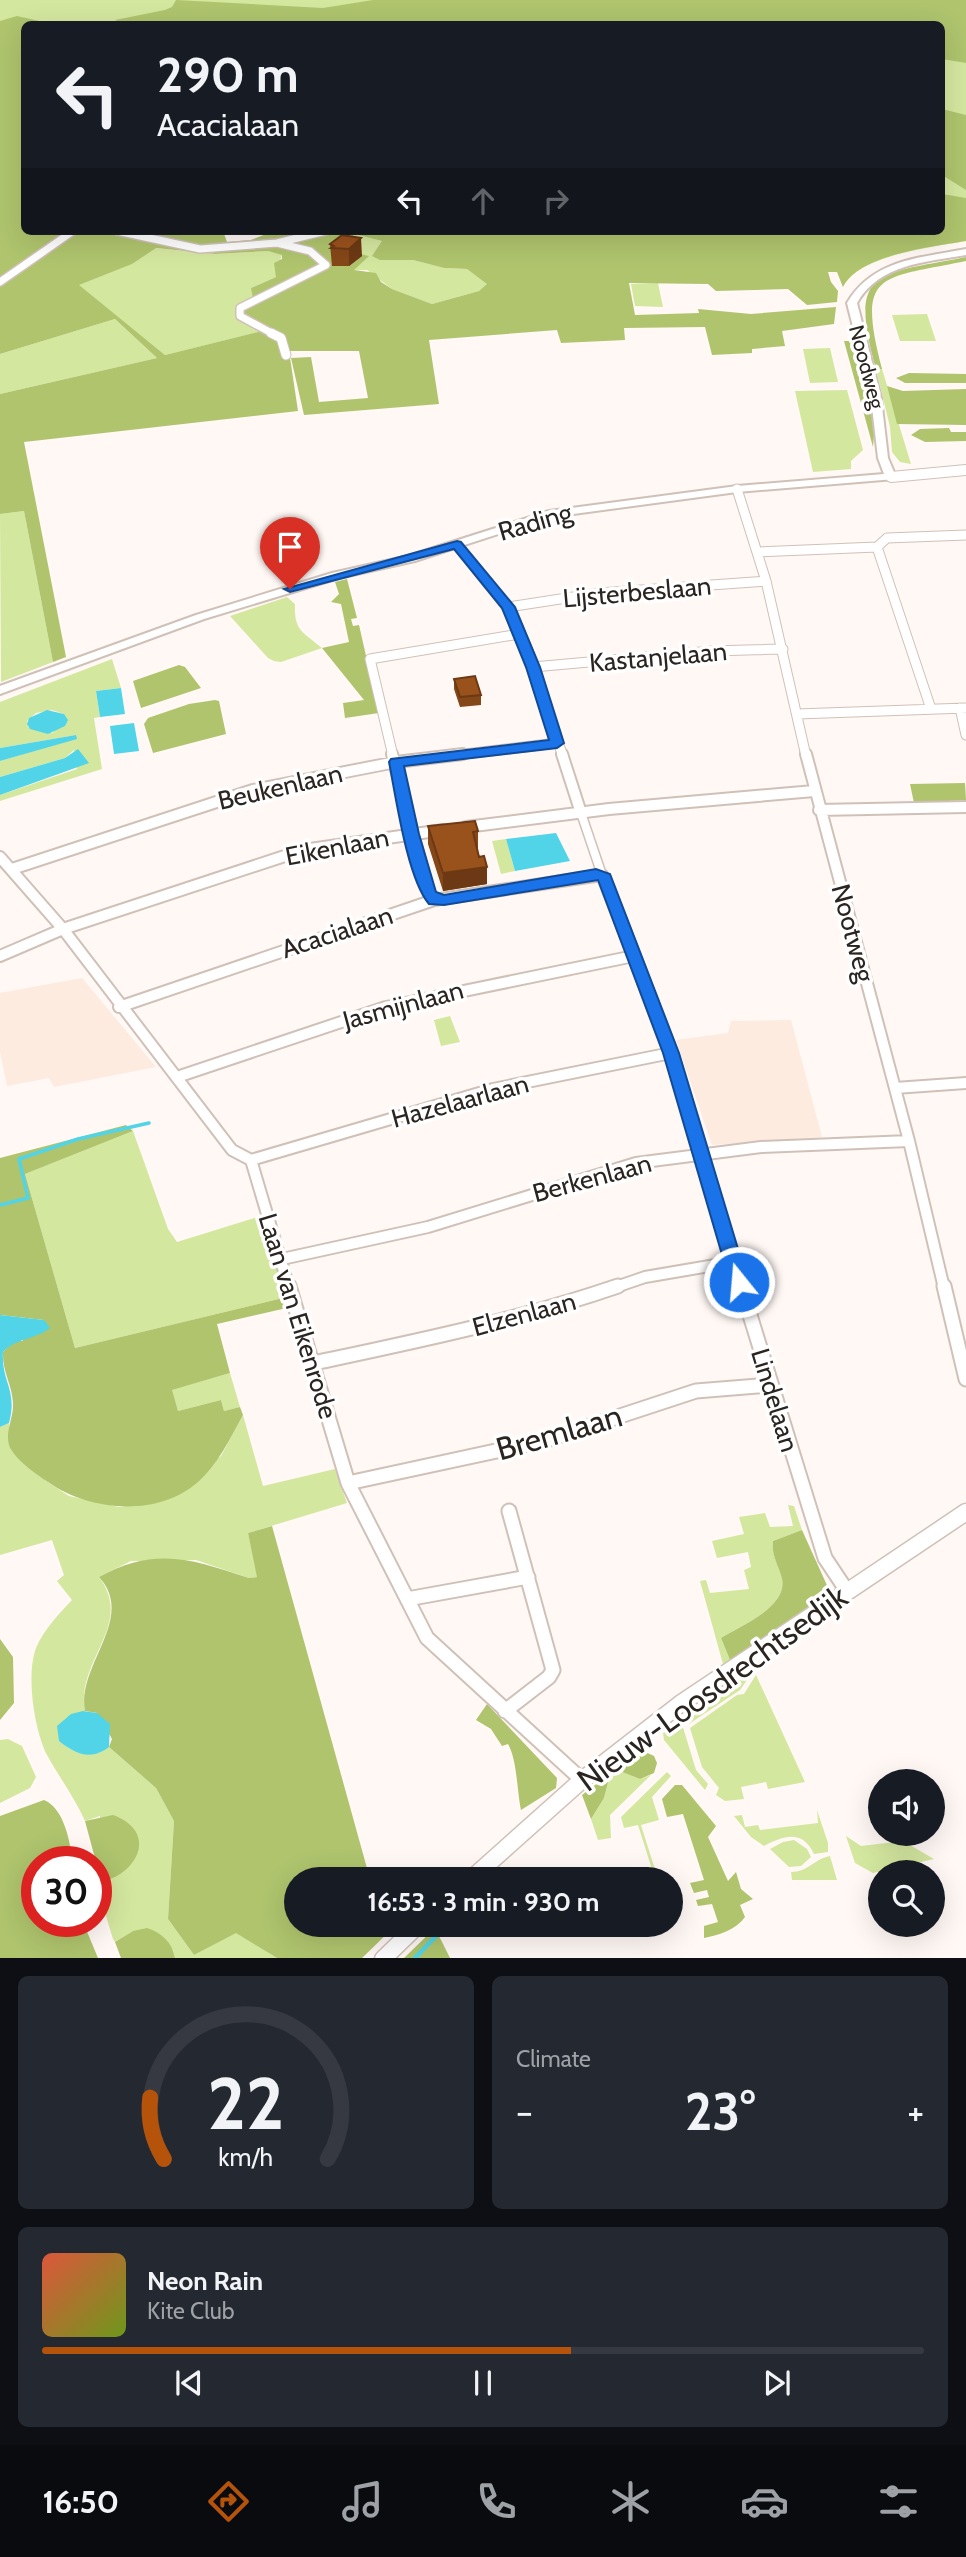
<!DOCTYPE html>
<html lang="en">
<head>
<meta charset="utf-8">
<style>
  body { margin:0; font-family:Cabin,sans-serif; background:#242831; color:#f1f3f6; height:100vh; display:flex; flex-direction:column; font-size:26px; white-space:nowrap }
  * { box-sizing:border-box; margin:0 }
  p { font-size:23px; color:#9ea1a6 }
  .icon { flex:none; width:38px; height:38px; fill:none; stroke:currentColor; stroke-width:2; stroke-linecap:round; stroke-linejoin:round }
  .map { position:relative; height:1958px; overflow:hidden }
  .drawer { display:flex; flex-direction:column; gap:18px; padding:18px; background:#0d0f14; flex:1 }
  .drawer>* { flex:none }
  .banner { position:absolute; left:21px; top:21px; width:924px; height:214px; border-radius:10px; box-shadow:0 7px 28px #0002; background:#171b24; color:#f1f3f6; overflow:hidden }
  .tools { position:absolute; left:868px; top:1769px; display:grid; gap:14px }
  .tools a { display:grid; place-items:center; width:77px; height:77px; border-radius:50%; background:#171b24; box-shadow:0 7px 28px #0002; font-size:35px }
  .speed { position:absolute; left:21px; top:1846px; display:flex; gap:14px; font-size:35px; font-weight:700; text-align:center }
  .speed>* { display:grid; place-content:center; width:91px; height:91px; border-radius:50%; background:#171b24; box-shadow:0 7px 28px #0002; line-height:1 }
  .speed .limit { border:10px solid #d22; background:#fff; color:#111 }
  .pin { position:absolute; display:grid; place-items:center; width:60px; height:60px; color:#fff; margin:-72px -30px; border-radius:50% 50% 50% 0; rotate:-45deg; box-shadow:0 0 7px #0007 }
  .pin .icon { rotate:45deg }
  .me { position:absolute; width:77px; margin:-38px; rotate:343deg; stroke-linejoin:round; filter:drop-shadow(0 0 5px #0008) }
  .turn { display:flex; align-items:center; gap:24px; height:147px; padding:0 21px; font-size:32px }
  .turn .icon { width:91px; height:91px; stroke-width:2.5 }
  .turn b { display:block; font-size:49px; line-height:60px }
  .lanes { display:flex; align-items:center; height:66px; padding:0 21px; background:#0003; justify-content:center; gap:35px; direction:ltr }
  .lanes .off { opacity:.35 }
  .big { font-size:52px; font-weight:800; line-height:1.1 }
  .drawer .card { flex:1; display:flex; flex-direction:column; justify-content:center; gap:10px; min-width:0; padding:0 24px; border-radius:10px; background:#242831 }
  .drawer .dial { align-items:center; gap:0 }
  .dial svg { height:182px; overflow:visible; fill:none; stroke:#363941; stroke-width:7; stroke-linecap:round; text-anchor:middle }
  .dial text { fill:#f1f3f6; stroke:none }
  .song { display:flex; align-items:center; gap:21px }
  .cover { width:84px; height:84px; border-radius:10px; background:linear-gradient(135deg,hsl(10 70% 55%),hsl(80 70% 35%)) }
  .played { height:7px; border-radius:4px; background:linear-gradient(90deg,#b45309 60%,#363941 60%) }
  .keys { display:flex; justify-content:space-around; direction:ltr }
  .heat { display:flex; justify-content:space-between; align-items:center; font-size:38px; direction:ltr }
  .drawer .tiles { flex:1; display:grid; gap:18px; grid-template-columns:1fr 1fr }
  .card:last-child { grid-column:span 2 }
  .trip { position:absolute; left:284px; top:1867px; width:399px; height:70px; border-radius:35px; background:#171b24; box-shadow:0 7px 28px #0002; font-weight:800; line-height:70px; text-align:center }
  .menu { display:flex; height:112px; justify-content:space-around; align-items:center; background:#090b0e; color:#9ea1a6 }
  .menu .icon { width:49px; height:49px }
  .menu .selected { color:#b45309 }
  .menu b { font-size:32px; color:#f1f3f6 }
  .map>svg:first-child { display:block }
  .built { fill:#fdebe0 }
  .green { fill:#d4e79f; fill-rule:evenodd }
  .forest { fill:#afc46d; fill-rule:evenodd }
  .water { fill:#51d4e7 }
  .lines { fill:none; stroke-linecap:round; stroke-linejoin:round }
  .stream-far1 { stroke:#51d4e7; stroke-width:3.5 }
  .stream { stroke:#51d4e7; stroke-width:4.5 }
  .pedestrian-casing { stroke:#d0c1b8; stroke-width:11 }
  .minor-far3-casing { stroke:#d0c1b8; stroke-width:10 }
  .minor-far2-casing { stroke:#d0c1b8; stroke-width:11 }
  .minor-far1-casing { stroke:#d0c1b8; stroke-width:14 }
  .minor-casing { stroke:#d0c1b8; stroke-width:17 }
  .tertiary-far1-casing { stroke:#d0c1b8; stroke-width:12 }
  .tertiary-casing { stroke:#d0c1b8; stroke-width:19 }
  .secondary-casing { stroke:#d0c1b8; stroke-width:4 }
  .pedestrian { stroke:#fff; stroke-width:8 }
  .minor-far3 { stroke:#fff; stroke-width:7 }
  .minor-far2 { stroke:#fff; stroke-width:9 }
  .minor-far1 { stroke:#fff; stroke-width:10 }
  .minor { stroke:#fff; stroke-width:13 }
  .tertiary-far1 { stroke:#fff; stroke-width:10 }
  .tertiary { stroke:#fff; stroke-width:16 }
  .secondary { fill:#fff; fill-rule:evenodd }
  .wall { fill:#844718 }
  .shaded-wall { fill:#6c3914 }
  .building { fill:#9a521c; stroke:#6c3914; stroke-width:2 }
  .route { fill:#1a73e8; stroke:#114b97; stroke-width:2 }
  .labels { text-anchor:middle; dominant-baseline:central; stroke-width:7; stroke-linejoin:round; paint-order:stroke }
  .far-street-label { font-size:21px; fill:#2b2522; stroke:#fff }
  .street-label { font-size:26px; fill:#2b2522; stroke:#fff }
  .near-street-label { font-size:32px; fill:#2b2522; stroke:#fff }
</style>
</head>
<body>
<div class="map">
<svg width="966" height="1959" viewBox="0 0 966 1959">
  <rect width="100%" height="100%" fill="#fff8f5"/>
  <path class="built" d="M82,978L156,1067L54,1087L49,1078L7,1086L0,1052V993Z
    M791,1020L822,1137L712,1145L676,1040L728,1033L731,1021Z"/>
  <path class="green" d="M0,0H966V241C933,247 859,255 843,287L837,271L942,231V24H24L0,47Z
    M355,233L382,241L380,260H413L444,268L467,269L488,284L479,291L432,304L392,289L367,270H353L368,256L336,248Z
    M155,248L215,254L268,251L282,254L276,277L251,288L258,299L267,330L165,355L78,285L131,264Z
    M658,283L663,307L635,306L631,284Z
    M927,314L936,341H900L892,315Z
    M115,319L157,358L0,394V354Z
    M830,348L838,382L810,383L803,349Z
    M876,369H882L911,464L900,462L892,452L890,427Z
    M847,390L863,450L851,461V469L813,472L795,391Z
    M24,511L53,662L1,682L0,514Z
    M287,597L295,604C294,631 302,631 322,648L281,662L274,661L268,658L230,616Z
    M112,659L121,688L96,691L100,717L94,718L102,769L0,801V795L77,769L74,750L65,758L0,777V761L61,743L76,735L0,748V702ZM52,710L64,714L53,733L28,727L27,721L36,713Z
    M506,839L515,871L501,874L492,841Z
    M450,1016L460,1042L441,1046L434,1020Z
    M133,1131L168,1229L177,1242L264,1215L287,1297L75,1348L25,1174Z
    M230,1373L240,1407L224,1411L221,1400L178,1411L171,1390Z
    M243,1415L263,1486L335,1469L347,1503L248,1533L258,1577L249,1578L196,1560L131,1561L99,1577C135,1625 75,1661 85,1711L59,1741C75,1754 91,1760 109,1747L156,1788L174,1821L168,1919L194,1955L236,1932L277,1958H175L173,1950L133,1931L115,1942L113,1939L96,1883L109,1881L100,1816L85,1821C75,1798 59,1777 47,1755C34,1729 26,1675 36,1648C44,1629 59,1614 72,1600L57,1581L64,1575L52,1540L0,1555V1427L9,1423L10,1447L46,1481L69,1496L119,1507L142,1504L166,1499L221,1456Z
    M788,1505L794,1506L802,1530L773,1541C771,1554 779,1566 782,1579C788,1607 740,1626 721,1638L730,1660L723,1664L700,1581L706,1580L710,1593L749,1589L744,1570L751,1567L748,1552L717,1558L712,1541L744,1534L739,1517L765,1513L770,1527L793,1526Z
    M754,1670L740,1690L689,1724L687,1716Z
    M756,1675L805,1782L768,1789L766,1782L741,1787L744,1799L725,1801L716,1795L719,1788L702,1767L690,1728L737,1695L744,1694Z
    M682,1724L696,1770L708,1784L705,1790L664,1740L663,1733L667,1731L671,1735Z
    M8,1739L22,1746L36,1777L30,1788L0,1803V1740Z
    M617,1770L640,1779L651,1775L610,1815L611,1838L598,1840L591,1819L604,1798L610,1775Z
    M667,1772L671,1776L652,1797L659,1820L641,1825L658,1879H655L638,1825L624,1828L621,1817Z
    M817,1810L828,1843V1852L814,1854C802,1829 784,1836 764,1846L751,1837L734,1816L742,1815L745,1827L758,1825L760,1830L818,1823Z
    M846,1836L861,1846L903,1841L934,1859L873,1873L855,1863Z
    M794,1840L807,1849L811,1857L801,1866L789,1867L770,1849L783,1842Z
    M830,1856L837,1880H792L791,1872C808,1872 814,1859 830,1856Z"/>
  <path class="forest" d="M176,0L323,8L373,0H966V63L942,59V24H150L158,22L122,23L115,20L165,10L172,7Z
    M17,16L53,24H24V231H125L153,237L160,231H223L227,242L251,240L274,231L295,236L315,231H422L430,234L438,231H942V194L966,198V241C933,247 859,254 843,287L837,272H828L831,282L838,291L837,302L807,305L788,289L716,291L708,284L629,283L635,315L699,313L698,309L751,314L836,307L834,324L782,331L785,346L752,349V353L712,355L705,327L624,328L625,340L561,343L557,330L429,340L439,404L304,415L291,358L311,357L319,402L368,398L359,351H289L298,411L24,442L66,657L53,662L24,511L0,514V394L157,358L115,319L0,354V21ZM355,234L382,241L372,256L380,260H413L444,268L467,269L487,284L479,291L432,304L392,289L381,282L376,273L354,270L369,256L337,248ZM156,248L215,254L268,251L282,255V259L274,263L276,277L251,288L253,298H257L237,313L266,330L165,355L79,285L132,264Z
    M942,109L966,115V190L942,175Z
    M966,257V261C880,279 856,270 882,369H876C847,266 878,275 966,257Z
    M844,341H856L875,424L873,447Z
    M909,373L966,374V383H905L896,378Z
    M887,386L903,391L966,389V425L897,424Z
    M949,428L951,432H966V441L925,442L911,435L920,429Z
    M347,579L357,618L351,619L353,626L359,625L379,713L345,718L343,703L364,700L322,648L349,642L341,604L331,602L339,594L335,582Z
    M179,665L185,667L201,688L141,708L133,681Z
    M215,700L219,701L226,734L153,753L144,724L148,718L189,704Z
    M965,783L966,800L914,803L910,784Z
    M126,1125L133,1131L25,1174L75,1348L287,1297L291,1307L217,1324L230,1373L172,1390L178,1411L221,1400L224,1411L240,1407L243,1415C230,1439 218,1464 198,1482C157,1518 89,1511 48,1482C36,1474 14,1459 9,1445C5,1431 14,1417 13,1403C12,1384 2,1371 3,1352L13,1341H22L44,1320L0,1315V1158Z
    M272,1526L370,1879L296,1880V1925H391L393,1928L362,1958H277L236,1933L194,1955L168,1919L174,1821L156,1788L109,1747L112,1739L97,1713L85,1711C76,1666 137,1618 99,1577C155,1546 192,1559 249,1578L257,1577L248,1533Z
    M802,1530L830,1592L730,1660L721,1638C740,1626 788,1607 782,1579C779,1566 771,1555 773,1541Z
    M0,1639L13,1657L14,1703L0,1720Z
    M487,1704L557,1778L556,1788L521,1810C517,1791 517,1759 508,1744L502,1746L491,1729L476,1720Z
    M641,1750L654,1756L657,1763L654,1773L640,1779L617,1770L610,1775L604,1798L591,1819L582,1795Z
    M675,1785H682L716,1826L708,1837L728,1881L736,1872L741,1889L753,1899L740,1905L745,1917C736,1930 719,1935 704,1938V1926L718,1922L712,1904L698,1906L696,1900L709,1897L707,1890L694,1893L690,1883L704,1880L683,1814L667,1817L662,1799Z
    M44,1800C64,1808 71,1843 72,1862H37V1922H83L98,1958H0V1816Z
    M113,1815C160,1832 137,1877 96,1883V1862L85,1821Z
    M147,1928C162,1933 172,1942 175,1958H121L115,1942L133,1931Z
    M435,1928L450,1958H404Z"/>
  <path class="water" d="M121,688L125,714L100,717L96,691Z
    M47,710L64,714L68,720L65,726L48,734L30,729L27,724L29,718Z
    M134,723L139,751L114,754L110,726Z
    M76,735L77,739L0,761V748Z
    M78,749L89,763L0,795V777L65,758Z
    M556,833L570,861L515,871L506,839Z
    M0,1315L44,1320L50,1328C34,1340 16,1338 3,1352C1,1382 18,1390 9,1423L0,1427Z
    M83,1711L97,1713L110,1724L109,1747C91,1761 75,1754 59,1741L57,1726L71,1714Z"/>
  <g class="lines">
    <path class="stream-far1" d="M0,1205L28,1198L19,1159L78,1139L149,1123"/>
    <path class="stream" d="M414,1959L438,1934"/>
    <defs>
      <path id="pedestrian" d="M581,813L602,875"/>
      <path id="minor-far3" d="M117,231L200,249L277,243L326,231
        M0,282L73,231
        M275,335L240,316V308L326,265L310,251L277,243"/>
      <path id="minor-far2" d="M271,333L281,338L286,355
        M737,489L766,581L806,756
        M457,545L512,614L563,756
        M877,547L931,709
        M758,552L877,547L887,538L966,535
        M508,607L599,593L766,581
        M533,667L712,651L783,649
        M960,708L966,735
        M797,714L966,708
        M393,756L370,659L519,634
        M448,756L557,743"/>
      <path id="minor-far1" d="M392,754L429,894L434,900
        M562,754L581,813
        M806,754L909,1141L944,1288
        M819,810L966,807
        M466,827L609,809L814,791
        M0,857L63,929L232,1150L251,1160L289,1288
        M12,869L253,790L396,762L463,754
        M0,956L63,929L303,850L443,830
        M119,1007L434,900L602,875L671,1053L742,1288
        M177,1077L386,1007L634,956
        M895,1088L966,1083
        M251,1160L493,1089L671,1053
        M282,1259L428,1227L636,1163L761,1147L909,1141
        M613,1288L645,1277L733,1262"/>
      <path id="minor" d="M289,1286L348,1483L427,1638L582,1780
        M741,1286L825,1558L847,1591
        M944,1286L966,1379
        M314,1363C417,1341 519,1320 618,1286
        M348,1483L547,1440L696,1391L771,1385
        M407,1599L528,1577
        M505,1711L549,1677L553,1670L509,1511"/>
      <path id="tertiary-far1" d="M891,477L966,470"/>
      <path id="tertiary" d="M470,1880L582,1780L680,1704L966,1512
        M383,1959L418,1925"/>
      <path id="secondary" d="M966,249V255C926,262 879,264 857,303L881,398L888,458L896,477L895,479L737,492L551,517L415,561L339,578L204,619L0,694V686L196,615L332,573L408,556L549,511L737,486L884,474L878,458L871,398L847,303C873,259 920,258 966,249Z"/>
    </defs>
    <use href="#pedestrian" class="pedestrian-casing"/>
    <use href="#minor-far3" class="minor-far3-casing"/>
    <use href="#minor-far2" class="minor-far2-casing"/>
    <use href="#minor-far1" class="minor-far1-casing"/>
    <use href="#minor" class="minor-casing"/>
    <use href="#tertiary-far1" class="tertiary-far1-casing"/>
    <use href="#tertiary" class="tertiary-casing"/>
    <use href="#secondary" class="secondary-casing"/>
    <use href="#pedestrian" class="pedestrian"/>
    <use href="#minor-far3" class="minor-far3"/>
    <use href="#minor-far2" class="minor-far2"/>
    <use href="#minor-far1" class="minor-far1"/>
    <use href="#minor" class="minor"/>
    <use href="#tertiary-far1" class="tertiary-far1"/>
    <use href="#tertiary" class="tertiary"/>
    <use href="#secondary" class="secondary"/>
  </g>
  <path class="wall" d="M342,235L362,256L349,266H332L330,244Z
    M454,679L481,695V705L460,707L454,689Z
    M428,826L478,831V849H477L479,857L487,867V884L443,891L428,844Z"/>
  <path class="shaded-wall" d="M361,238L362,256L349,266V249Z
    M487,867V884L443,891V873Z"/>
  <path class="building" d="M342,235L361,238L349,249L331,248L334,246L330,244Z
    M475,676L481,695L460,697L454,679Z
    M475,821L478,831L473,832L479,857L484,856L487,867L443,873L428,826Z"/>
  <path class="route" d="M457,541L461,542L515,607L540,667L564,743L557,748L404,766L419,834L436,892L444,895L596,869L610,874L679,1053L748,1282L746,1287H733L730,1282L663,1053L598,880L444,905L429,904C407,878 396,797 389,762L391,759L549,740L526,667L502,608L454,549L290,592L284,589Z"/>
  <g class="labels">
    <g class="far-street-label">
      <text transform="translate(867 367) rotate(75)">Noodweg</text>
    </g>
    <g class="street-label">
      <text transform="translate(535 522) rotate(-16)">Rading</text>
      <text transform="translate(637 592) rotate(-5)">Lijsterbeslaan</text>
      <text transform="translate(658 657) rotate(-5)">Kastanjelaan</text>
      <text transform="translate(280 787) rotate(-13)">Beukenlaan</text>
      <text transform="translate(337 847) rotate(-11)">Eikenlaan</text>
      <text transform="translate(337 932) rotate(-18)">Acacialaan</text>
      <text transform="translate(853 933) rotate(75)">Nootweg</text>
      <text transform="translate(403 1005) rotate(-15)">Jasmijnlaan</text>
      <text transform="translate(460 1101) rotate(-15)">Hazelaarlaan</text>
      <text transform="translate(592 1178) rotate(-15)">Berkenlaan</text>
      <text transform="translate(524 1314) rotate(-15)">Elzenlaan</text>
      <text transform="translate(298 1316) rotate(73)">Laan van Eikenrode</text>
      <text transform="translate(775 1400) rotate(73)">Lindelaan</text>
    </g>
    <g class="near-street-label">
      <text transform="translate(559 1432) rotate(-16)">Bremlaan</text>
      <text transform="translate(712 1688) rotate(-36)">Nieuw-Loosdrechtsedijk</text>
    </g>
  </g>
</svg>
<div class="tools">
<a><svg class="icon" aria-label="sound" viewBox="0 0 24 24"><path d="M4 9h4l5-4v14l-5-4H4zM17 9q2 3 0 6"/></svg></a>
<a><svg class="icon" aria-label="search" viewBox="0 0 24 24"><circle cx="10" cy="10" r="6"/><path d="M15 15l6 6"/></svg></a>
</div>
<div class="speed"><div class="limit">30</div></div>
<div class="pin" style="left:290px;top:589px;background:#d93025"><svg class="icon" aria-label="arrive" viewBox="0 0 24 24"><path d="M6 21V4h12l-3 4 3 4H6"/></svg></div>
<svg class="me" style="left:739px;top:1282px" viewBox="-20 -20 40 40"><circle r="17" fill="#1a73e8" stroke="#fff" stroke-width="3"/><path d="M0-11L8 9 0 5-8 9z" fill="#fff"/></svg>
<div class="trip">16:53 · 3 min · 930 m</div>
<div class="banner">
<div class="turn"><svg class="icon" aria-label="left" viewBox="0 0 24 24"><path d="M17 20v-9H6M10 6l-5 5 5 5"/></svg><div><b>290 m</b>Acacialaan</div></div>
<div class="lanes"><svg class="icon" aria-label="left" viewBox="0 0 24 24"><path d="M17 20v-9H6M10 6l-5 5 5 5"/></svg><svg class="icon off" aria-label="ahead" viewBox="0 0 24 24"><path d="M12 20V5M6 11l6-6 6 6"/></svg><svg class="icon off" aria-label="right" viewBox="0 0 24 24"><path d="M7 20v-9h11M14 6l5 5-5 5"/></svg></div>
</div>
</div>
<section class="drawer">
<div class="tiles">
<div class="card dial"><svg viewBox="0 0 100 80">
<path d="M14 69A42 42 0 1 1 86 69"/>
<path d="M14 69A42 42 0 0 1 8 42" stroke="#b45309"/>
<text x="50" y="56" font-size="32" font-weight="700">22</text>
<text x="50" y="72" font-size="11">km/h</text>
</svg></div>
<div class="card"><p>Climate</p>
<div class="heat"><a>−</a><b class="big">23°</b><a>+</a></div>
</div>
<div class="card">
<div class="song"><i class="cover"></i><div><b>Neon Rain</b><p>Kite Club</p></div></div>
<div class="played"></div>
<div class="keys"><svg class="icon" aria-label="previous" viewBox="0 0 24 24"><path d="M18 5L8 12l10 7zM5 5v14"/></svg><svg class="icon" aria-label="pause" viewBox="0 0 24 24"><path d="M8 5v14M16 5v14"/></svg><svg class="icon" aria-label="next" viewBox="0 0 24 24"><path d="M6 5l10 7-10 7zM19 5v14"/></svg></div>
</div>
</div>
</section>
<nav class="menu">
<b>16:50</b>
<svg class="icon selected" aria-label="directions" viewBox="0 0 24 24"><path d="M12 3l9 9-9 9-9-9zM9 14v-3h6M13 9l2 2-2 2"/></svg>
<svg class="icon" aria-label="music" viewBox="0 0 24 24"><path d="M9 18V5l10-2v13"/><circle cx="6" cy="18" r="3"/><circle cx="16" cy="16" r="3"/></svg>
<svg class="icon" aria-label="phone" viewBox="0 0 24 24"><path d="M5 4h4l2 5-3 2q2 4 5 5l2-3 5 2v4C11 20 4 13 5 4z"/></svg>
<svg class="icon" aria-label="climate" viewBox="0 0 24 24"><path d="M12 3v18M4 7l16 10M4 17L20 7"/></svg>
<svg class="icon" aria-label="car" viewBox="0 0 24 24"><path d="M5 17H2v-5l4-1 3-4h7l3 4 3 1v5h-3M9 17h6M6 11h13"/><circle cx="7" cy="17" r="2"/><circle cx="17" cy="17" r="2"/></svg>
<svg class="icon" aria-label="filters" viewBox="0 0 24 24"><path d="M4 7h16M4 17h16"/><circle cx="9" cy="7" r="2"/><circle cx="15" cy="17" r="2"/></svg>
</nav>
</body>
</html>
